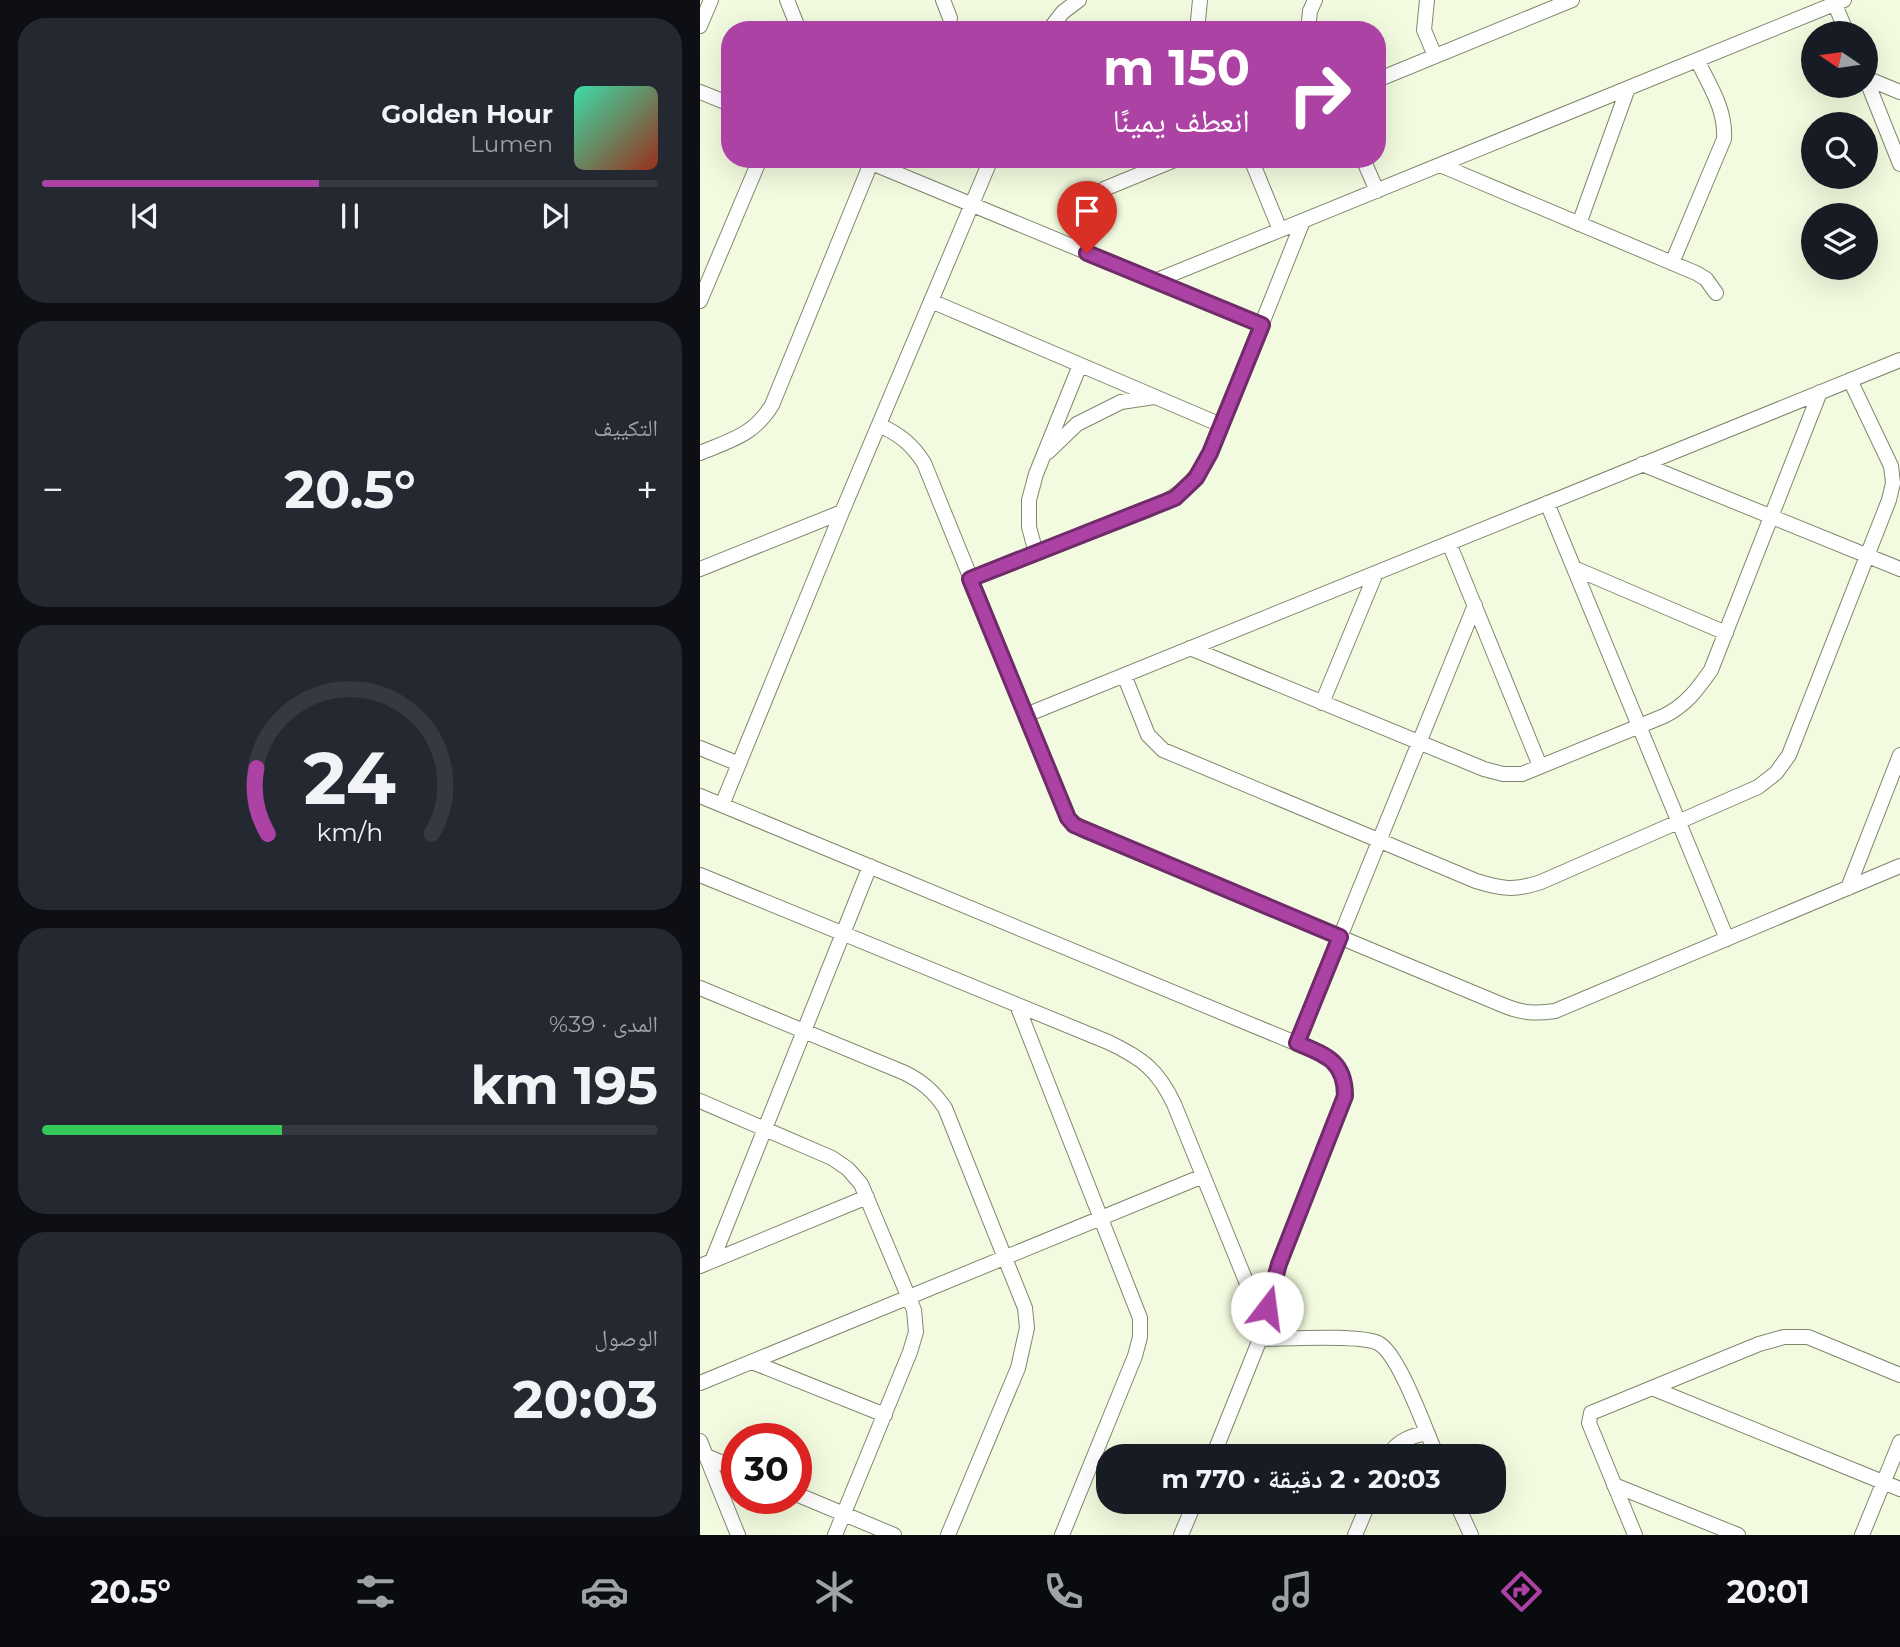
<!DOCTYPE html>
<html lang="ar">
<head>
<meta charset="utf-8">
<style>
  body { margin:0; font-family:Montserrat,"Noto Naskh Arabic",sans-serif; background:#242831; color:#f1f3f6; direction:rtl; height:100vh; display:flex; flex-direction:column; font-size:26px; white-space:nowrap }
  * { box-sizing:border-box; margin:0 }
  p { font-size:23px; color:#9ea1a6 }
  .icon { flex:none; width:38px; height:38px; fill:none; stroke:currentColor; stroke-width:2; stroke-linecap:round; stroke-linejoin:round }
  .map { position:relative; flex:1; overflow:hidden; direction:ltr }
  .sheet { display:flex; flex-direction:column; gap:18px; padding:18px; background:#0d0f14; width:700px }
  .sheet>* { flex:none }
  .top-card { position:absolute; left:21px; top:21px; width:665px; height:147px; border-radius:28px; box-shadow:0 7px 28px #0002; direction:rtl; background:#ac42a4; color:#fff; overflow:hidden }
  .needle { width:46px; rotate:283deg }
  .controls { position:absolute; left:1101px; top:21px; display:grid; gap:14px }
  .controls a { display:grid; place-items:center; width:77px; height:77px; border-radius:50%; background:#171b24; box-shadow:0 7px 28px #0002; font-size:35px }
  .speed { position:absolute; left:21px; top:1423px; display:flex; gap:14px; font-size:35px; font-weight:700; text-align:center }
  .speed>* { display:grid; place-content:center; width:91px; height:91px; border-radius:50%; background:#171b24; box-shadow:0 7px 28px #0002; line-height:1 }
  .speed .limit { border:10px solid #d22; background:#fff; color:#111 }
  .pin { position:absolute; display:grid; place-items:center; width:60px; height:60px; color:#fff; margin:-72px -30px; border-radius:50% 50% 50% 0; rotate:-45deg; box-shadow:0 0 7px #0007 }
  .pin .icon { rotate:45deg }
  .me { position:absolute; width:77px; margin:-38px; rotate:15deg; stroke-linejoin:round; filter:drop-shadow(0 0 5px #0008) }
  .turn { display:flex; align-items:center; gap:24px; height:147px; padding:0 21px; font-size:32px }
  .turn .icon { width:91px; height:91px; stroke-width:2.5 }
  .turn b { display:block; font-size:49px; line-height:60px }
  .big { font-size:52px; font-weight:700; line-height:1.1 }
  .sheet .card { flex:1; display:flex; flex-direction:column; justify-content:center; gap:10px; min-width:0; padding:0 24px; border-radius:28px; background:#242831 }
  .sheet .dial { align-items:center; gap:0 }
  .dial svg { height:182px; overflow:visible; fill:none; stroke:#363941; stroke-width:7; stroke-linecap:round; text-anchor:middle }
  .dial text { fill:#f1f3f6; stroke:none }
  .song { display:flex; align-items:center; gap:21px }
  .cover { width:84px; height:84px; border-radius:10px; background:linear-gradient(135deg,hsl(160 70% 55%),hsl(10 70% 35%)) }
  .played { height:7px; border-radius:4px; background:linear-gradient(90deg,#ac42a4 45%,#363941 45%) }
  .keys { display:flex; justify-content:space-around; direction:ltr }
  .heat { display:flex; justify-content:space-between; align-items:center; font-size:38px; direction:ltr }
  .charge { height:10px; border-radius:5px; background:linear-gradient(90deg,#34c759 39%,#363941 0) }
  .trip { position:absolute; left:396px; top:1444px; width:410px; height:70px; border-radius:28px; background:#171b24; box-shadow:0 7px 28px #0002; font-weight:700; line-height:70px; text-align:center; direction:rtl }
  .tab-bar { display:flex; height:112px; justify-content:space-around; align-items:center; background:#090b0e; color:#9ea1a6 }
  .tab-bar .icon { width:49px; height:49px }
  .tab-bar .selected { color:#ac42a4 }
  .tab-bar b { font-size:32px; color:#f1f3f6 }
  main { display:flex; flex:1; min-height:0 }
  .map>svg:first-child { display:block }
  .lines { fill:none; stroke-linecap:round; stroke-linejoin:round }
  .street-casing { stroke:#80876e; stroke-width:16 }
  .street { stroke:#fff; stroke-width:14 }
  .route-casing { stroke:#702b6b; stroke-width:18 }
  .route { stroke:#ac42a4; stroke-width:12 }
</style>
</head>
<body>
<main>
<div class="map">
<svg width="1200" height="1535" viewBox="0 0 1200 1535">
  <rect width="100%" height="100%" fill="#f2fbdf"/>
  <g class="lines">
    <defs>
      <path id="street" d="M87,0L99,30
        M243,0L250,18
        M727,0L724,30L735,56
        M1133,0L1147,33
        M0,26L11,0
        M349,30L363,12L379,0
        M500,30L498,21L500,0
        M608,30L610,11L615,0
        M1166,78L1200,92
        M1166,79L1200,164
        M677,80L872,0
        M0,92L30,104
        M162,159L562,325
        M551,159L580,230
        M663,159L677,191
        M740,165L996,273L1006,279L1016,293
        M404,189L477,159
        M879,224L928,88
        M972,263L1024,139C1026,110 1010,86 997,60
        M455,281L1144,0
        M0,301L60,159
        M231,301L521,425
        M179,425C199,434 212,444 224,463L368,818L383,830L805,1006C822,1013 836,1014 855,1011L1200,866
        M348,452L377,424L421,402L454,397
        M0,453C31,440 54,435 72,405L171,163
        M942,464L1200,569
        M847,503L1027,939
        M749,543L840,766
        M336,553L329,527V500L336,474L380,365
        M874,568L1026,633
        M0,569L142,512
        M270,579L448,510C482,494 492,486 510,453L603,221
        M490,648L784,769L803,774H822L964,716C986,705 997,690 1011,670L1120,392
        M424,675L448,735L463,750L776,881C802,889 814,891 841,882L1058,787L1076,773L1089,755L1189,500L1193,483L1191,466L1150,380
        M622,703L676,573
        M326,715L1200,360
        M0,748L39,764
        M0,796L622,1054C639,1064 645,1076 645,1096L579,1264L560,1339L513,1456
        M22,805L142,512L291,159
        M0,875L408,1042C442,1058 458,1070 474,1104L563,1323
        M1148,888L1200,755
        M0,988L205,1073C223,1082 234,1092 245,1108L325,1308L327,1328L318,1368L248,1535
        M317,1005L440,1318V1337L435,1356L362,1535
        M597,1043L775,605
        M0,1101L132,1158L148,1169L161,1184L214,1310L216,1332L210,1352L135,1535
        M12,1261L170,866
        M0,1266L167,1197
        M560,1339C584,1339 660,1334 678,1343C699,1353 726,1432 737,1456
        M52,1362L185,1415
        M0,1383L503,1176
        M952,1388L1200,1489
        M0,1441L38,1535
        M6,1456L37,1469
        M688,1456C697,1441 710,1436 727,1433
        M914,1485L1038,1535
        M96,1494L194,1535
        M756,1502L771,1535
        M481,1535L495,1502
        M655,1535L669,1502
        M935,1535L889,1423L891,1413L1059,1344L1084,1337H1108L1200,1375
        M1162,1535L1200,1442"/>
    </defs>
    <use href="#street" class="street-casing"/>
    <use href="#street" class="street"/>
  </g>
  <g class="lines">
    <defs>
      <path id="route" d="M387,253L562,325L510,453L496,478L475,498L270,579L368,818L374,825L640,937L597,1043C626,1055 645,1061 645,1096L579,1264L567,1308"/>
    </defs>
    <use href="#route" class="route-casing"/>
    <use href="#route" class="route"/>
  </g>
</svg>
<div class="controls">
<a><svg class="needle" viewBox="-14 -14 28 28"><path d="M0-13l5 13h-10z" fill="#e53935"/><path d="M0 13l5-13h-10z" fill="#9ea1a6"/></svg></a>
<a><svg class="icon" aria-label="search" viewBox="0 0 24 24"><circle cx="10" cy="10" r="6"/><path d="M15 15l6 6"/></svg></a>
<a><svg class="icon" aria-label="layers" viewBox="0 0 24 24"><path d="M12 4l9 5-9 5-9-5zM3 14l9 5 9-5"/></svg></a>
</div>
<div class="speed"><div class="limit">30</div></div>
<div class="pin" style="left:387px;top:253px;background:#d93025"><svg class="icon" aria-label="arrive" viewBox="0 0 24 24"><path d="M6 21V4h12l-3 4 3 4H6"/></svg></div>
<svg class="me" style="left:567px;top:1308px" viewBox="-20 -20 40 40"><circle r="19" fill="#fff"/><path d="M0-13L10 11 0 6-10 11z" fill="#ac42a4"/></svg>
<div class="trip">20:03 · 2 دقيقة · 770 m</div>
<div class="top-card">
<div class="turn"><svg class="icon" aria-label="right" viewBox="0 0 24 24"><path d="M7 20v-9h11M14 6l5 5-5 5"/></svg><div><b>150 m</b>انعطف يمينًا</div></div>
</div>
</div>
<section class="sheet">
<div class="card">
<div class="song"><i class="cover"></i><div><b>Golden Hour</b><p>Lumen</p></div></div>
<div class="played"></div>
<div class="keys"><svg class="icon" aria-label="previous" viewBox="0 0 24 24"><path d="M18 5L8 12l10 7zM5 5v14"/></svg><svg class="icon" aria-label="pause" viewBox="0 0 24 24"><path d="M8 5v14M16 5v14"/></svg><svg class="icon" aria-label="next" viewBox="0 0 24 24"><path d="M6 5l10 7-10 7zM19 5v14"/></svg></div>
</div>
<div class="card"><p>التكييف</p>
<div class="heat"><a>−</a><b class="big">20.5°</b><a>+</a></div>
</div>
<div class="card dial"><svg viewBox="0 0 100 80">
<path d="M14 69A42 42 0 1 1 86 69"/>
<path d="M14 69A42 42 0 0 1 9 40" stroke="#ac42a4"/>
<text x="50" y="56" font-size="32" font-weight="700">24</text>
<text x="50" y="72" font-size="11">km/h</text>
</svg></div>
<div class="card"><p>المدى · 39%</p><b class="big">195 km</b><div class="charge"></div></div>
<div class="card"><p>الوصول</p><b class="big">20:03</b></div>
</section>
</main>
<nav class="tab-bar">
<b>20:01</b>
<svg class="icon selected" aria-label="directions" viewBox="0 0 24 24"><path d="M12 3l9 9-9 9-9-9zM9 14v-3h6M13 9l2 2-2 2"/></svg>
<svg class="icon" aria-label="music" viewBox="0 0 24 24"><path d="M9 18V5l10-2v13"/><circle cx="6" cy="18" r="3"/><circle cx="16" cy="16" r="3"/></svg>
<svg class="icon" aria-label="phone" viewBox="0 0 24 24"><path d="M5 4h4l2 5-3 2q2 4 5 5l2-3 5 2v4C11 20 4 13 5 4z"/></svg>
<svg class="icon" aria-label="climate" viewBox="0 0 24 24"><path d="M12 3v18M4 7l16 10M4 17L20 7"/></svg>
<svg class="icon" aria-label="car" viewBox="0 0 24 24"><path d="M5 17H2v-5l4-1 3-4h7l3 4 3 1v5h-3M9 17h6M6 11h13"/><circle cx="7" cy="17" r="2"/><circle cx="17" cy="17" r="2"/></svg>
<svg class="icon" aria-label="filters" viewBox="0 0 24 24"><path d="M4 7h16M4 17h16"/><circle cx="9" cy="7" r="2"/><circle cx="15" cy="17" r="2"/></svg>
<b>20.5°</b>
</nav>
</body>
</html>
